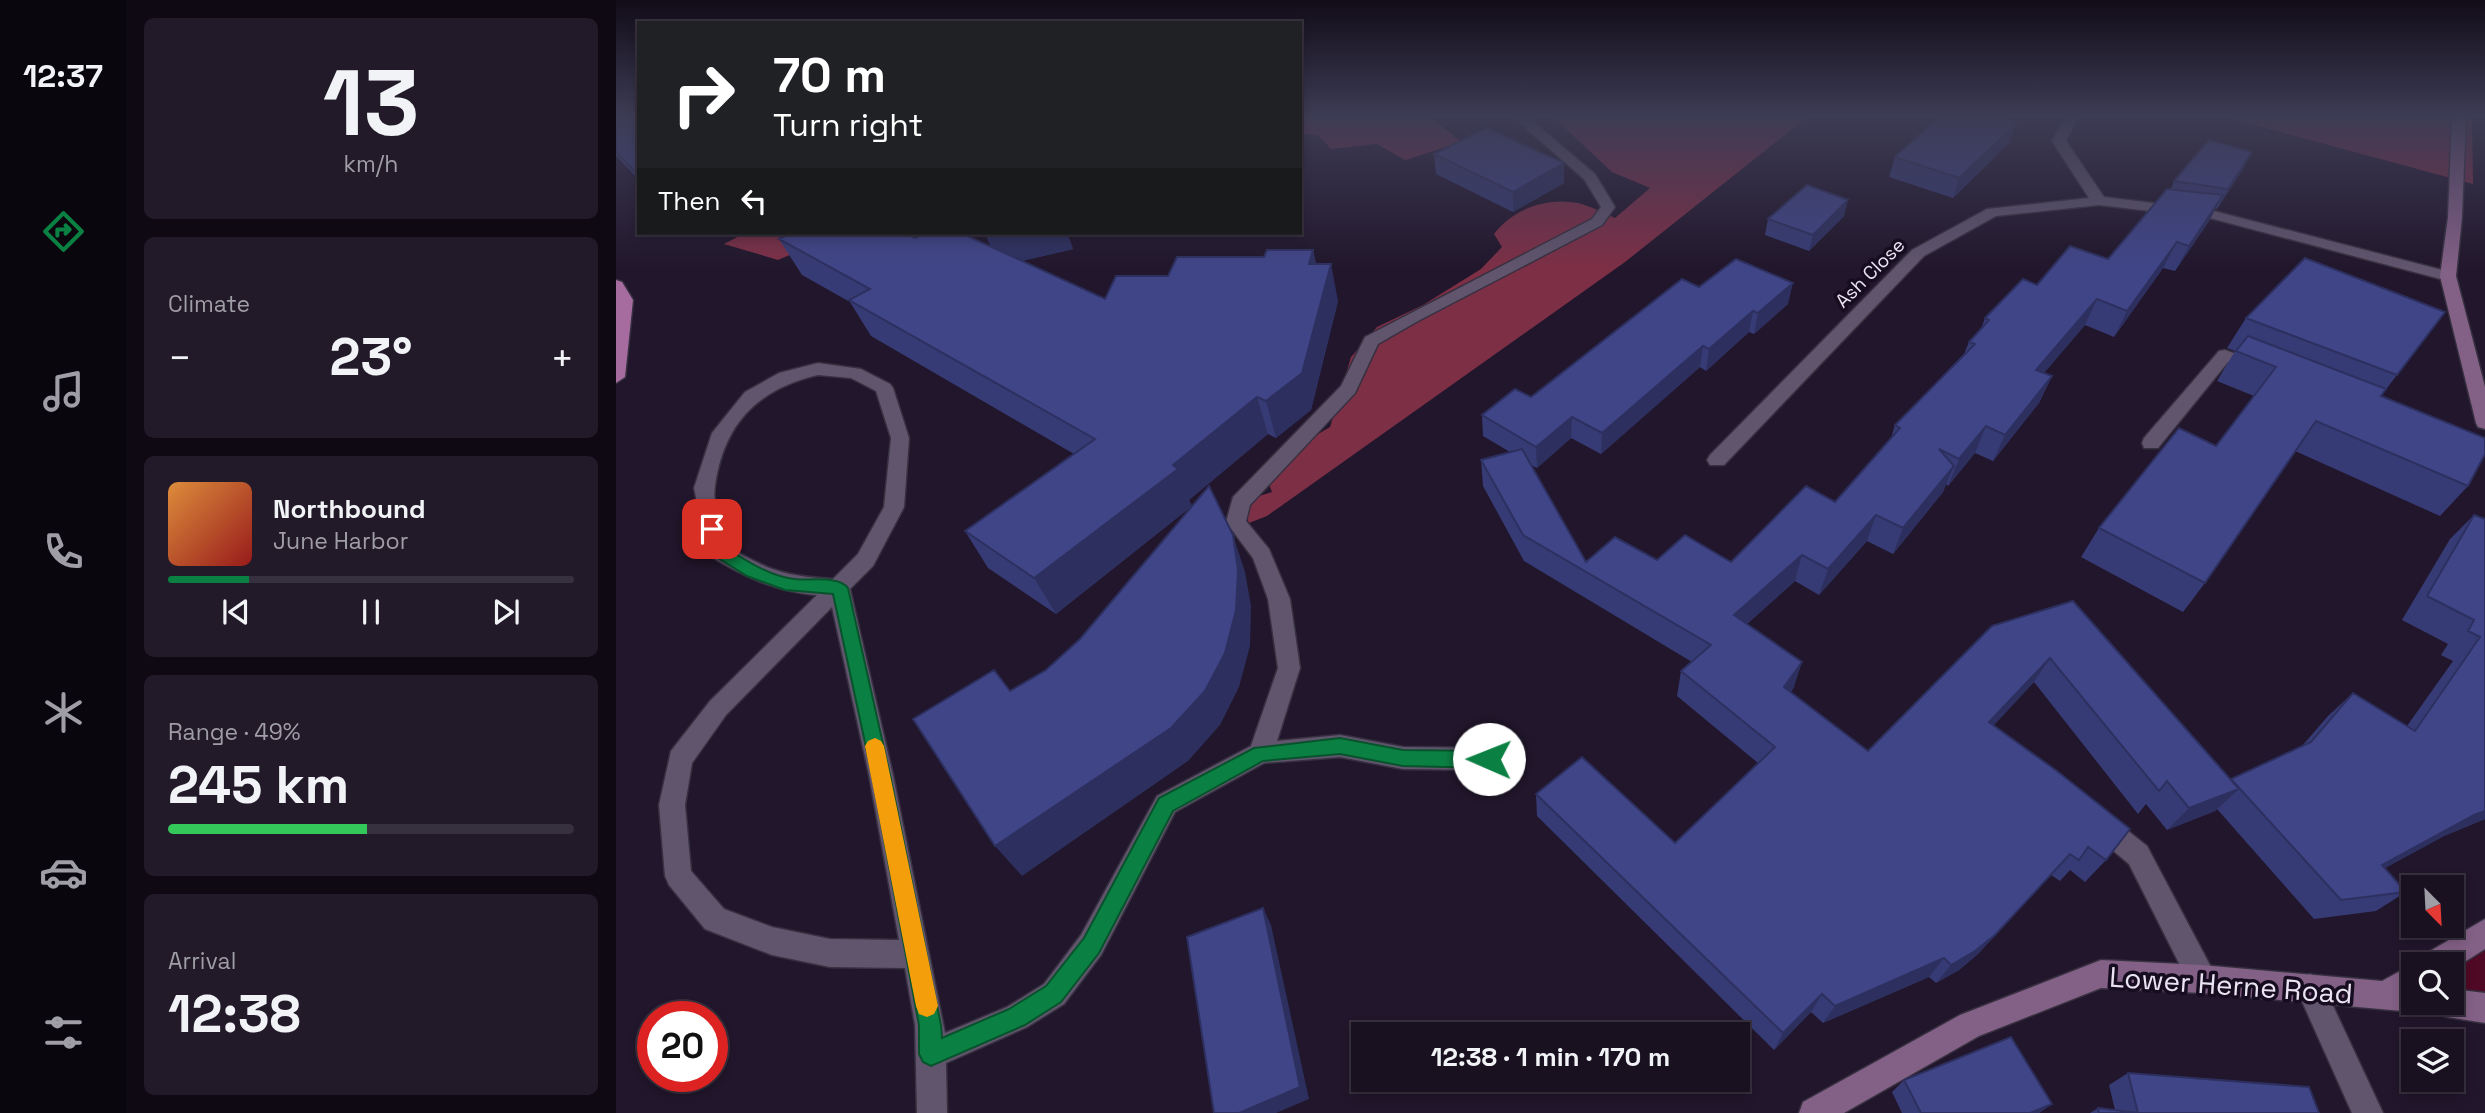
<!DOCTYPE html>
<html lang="en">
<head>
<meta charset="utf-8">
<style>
  body { margin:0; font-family:"Space Grotesk",sans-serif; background:#221929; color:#f1f3f6; height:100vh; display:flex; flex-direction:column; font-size:26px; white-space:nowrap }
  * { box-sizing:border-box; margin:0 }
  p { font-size:23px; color:#9f9da5 }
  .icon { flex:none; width:38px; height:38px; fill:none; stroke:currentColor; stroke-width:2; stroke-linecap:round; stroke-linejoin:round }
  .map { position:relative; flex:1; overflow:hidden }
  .details { display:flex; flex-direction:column; gap:18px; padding:18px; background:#0e0912; width:490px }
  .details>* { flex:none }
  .top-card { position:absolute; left:21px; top:21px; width:665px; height:214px; border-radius:0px; box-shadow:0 4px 10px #0003,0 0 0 2px #37303e; background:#202124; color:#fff; overflow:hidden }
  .needle { width:46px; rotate:156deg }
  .controls { position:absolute; left:1785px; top:875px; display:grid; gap:14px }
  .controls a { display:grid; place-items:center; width:63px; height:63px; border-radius:0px; background:#191020; box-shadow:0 4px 10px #0003,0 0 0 2px #37303e; font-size:35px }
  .speed { position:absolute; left:21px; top:1001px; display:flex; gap:14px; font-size:35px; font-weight:700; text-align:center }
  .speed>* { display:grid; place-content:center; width:91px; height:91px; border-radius:50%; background:#191020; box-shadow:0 4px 10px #0003,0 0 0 2px #37303e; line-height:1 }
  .speed .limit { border:10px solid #d22; background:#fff; color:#111 }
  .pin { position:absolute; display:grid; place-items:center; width:60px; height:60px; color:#fff; margin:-30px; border-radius:14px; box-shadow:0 4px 10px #0006 }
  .me { position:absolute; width:77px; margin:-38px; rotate:271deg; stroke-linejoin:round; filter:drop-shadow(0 0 5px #0008) }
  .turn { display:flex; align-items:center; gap:24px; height:147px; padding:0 21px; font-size:32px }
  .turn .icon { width:91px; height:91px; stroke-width:2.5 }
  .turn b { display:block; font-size:49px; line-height:60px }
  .then { display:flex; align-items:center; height:66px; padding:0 21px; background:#0003; gap:14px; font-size:26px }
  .big { font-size:52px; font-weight:800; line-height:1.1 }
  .details .tile { flex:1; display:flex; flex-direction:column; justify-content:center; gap:10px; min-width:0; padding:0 24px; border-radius:10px; background:#221929 }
  .details .dial { align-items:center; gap:0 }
  .dial b { font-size:91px; line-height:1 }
  .song { display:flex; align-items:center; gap:21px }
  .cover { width:84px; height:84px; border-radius:10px; background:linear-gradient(135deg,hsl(30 70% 55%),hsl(0 70% 35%)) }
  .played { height:7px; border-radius:4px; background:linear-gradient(90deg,#0b8043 20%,#37303e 20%) }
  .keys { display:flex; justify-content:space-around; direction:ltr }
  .heat { display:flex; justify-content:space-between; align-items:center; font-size:38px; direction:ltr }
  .charge { height:10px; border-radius:5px; background:linear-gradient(90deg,#34c759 49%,#37303e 0) }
  .trip { position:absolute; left:735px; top:1022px; width:399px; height:70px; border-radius:0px; background:#191020; box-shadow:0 4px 10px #0003,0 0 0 2px #37303e; font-weight:800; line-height:70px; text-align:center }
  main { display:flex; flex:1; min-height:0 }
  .dock { display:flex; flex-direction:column; width:126px; justify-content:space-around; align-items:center; background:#0a060d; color:#9f9da5 }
  .dock .icon { width:49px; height:49px }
  .dock .active { color:#0b8043 }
  .dock b { font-size:32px; color:#f1f3f6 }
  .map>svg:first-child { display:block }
  .green { fill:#500924 }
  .forest { fill:#7d2f46 }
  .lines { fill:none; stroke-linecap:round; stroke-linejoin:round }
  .lane-casing { stroke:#373040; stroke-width:3 }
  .street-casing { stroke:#373040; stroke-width:3 }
  .secondary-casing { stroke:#373040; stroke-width:3 }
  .primary-casing { stroke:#373040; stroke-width:3 }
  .lane { fill:#60556d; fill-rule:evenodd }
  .street { fill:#60556d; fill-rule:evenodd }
  .secondary { fill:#836086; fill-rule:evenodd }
  .primary { fill:#a66c9f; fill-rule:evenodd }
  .wall { fill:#373b75 }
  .shaded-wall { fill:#2d305f }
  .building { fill:#404588; stroke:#2d305f; stroke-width:2 }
  .route { fill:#0b8043; stroke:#07532c; stroke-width:2 }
  .slow { fill:#f59e0b }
  .labels { text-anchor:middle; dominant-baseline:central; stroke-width:7; stroke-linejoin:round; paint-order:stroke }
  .far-street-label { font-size:19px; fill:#eae3f2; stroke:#170d21 }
  .near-street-label { font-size:28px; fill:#eae3f2; stroke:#170d21 }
</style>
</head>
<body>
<main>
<nav class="dock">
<b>12:37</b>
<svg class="icon active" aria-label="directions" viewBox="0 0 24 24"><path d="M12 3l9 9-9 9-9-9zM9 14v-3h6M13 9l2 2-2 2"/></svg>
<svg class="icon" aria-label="music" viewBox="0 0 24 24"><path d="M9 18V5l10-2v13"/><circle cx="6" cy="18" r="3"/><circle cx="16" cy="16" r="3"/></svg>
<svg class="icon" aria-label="phone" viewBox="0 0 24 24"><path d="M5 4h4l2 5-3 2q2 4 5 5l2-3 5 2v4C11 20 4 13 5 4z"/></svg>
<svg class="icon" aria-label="climate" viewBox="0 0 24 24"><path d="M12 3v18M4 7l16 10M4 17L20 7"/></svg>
<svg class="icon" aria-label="car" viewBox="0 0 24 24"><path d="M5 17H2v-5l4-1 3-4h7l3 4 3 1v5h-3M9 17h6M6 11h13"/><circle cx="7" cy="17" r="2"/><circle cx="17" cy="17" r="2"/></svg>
<svg class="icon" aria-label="filters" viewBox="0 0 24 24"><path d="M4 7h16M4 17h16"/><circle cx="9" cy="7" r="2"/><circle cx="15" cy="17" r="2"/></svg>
</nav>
<section class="details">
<div class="tile dial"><b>13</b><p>km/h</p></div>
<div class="tile"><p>Climate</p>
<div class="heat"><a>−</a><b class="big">23°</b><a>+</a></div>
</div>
<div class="tile">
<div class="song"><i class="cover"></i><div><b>Northbound</b><p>June Harbor</p></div></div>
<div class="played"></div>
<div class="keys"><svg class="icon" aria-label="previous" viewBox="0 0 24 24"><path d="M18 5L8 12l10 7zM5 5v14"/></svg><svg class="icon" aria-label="pause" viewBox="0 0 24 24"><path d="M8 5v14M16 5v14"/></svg><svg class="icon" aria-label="next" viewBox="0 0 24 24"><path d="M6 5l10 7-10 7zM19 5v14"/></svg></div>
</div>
<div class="tile"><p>Range · 49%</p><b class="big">245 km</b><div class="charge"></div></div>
<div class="tile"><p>Arrival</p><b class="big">12:38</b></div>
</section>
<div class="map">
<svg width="1869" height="1113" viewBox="0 0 1869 1113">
  <rect width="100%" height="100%" fill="#21162b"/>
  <path class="green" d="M1869,933V1008L1831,1003H1836V964H1819Z"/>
  <path class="forest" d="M684,115H811L846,142L789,160L761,144L715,149L702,135L684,134Z
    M935,115H1194L1009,262L651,516L633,523L624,502L656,492L646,467L714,427L735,357L761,327L807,305L865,269L886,247L878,234C897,209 930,197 962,203C974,206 988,213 999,218L1034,188L996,172Z
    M1602,115H1856L1857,184Z
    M129,233H225L162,260L108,244Z"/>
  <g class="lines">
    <defs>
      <path id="lane" d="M895,115H909L979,174L999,207L986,225L802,321L762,344L739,393L634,505L630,521L653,549L674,599L684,668L661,741L724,735L787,747L873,748L882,751L885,759L882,767L873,770L787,769L724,757L648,763L559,812L485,955L448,1004L411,1027L330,1063L331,1113H301L299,1025L289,968L214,967L156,955L89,929L53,885L49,876L43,805L55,751L94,701L201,595C160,592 127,576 92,555L78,488L96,433L129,392L163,373L202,363L245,369L274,384L277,388L293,438L288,507L257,566L234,589L277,775L329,1033L391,1007L428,984L465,935L541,796L635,746L662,668L652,599L637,558L610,522L617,497L725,386L749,337L976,219L985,207L968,179ZM202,375L235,378L260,391L275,438L268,507L242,554L217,579C167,576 152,570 109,545C105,528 96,503 99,486C108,423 142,389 202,375ZM216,607L253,775L283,940L214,939L156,927L108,909L75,871L69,805L76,763L110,715Z
        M1609,350L1649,364L1652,368L1643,374L1612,362L1542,448H1528L1526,443L1528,438L1603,351Z
        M1483,811L1492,815L1531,846L1596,969L1600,979L1596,989L1586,993L1576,989L1513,864L1474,831L1470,823L1474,815Z"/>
      <path id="street" d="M1450,115H1463L1450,141L1488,197L1594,210L1838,273L1840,276L1832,281L1594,218L1483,205L1380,216L1308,256L1108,465H1094L1091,460L1094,455L1296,250L1371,209L1473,198L1436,141Z
        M1694,974L1704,978L1767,1113H1736L1680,988L1684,978Z"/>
      <path id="secondary" d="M1836,115H1850L1846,217L1840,276L1869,387V429L1862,427L1860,423L1824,276L1832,217Z
        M1869,919V949L1836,970V964H1805L1809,954Z
        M1485,960L1586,965L1766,981L1797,964V1003H1809L1807,1008L1797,1012L1586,993L1485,988L1363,1036L1228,1113H1183L1187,1102L1344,1015Z
        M1836,989L1869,993V1023L1831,1017L1821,1013L1817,1003H1836Z"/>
      <path id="primary" d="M0,280L6,282L17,300L9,377L0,383Z"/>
    </defs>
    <use href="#lane" class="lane-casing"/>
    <use href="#street" class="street-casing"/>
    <use href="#secondary" class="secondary-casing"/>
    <use href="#primary" class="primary-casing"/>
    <use href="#lane" class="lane"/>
    <use href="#street" class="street"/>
    <use href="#secondary" class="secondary"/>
    <use href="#primary" class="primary"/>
  </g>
  <path class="wall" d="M0,115H23V180L0,156Z
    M1394,142L1337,198L1273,177L1279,157Z
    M1636,152L1625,172L1601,209H1599L1593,221L1559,271L1547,268L1498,337L1469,325L1428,373L1436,376L1423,403L1377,461L1359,453L1332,486L1330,484L1327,492L1277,554L1251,541L1203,595L1179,581L1131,624L1178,687L1175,692L1252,751L1457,601L1615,779L1686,746L1712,716L1737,693L1791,726L1837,661L1825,655L1832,644L1786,620L1834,539L1858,515L1869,519V819L1828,836L1769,868L1790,892L1760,911L1698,919L1601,809L1599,811L1551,830L1530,804L1522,814L1418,682L1378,725L1490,860L1469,882L1454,870L1444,881L1435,875L1362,954L1343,970L1320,983L1313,977L1207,1023L1195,1012L1158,1050L921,816L920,794L1059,843L1142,763L1061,696L1065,671L1076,662L908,561L867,486L865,460L894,452L867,436L866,415L915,397L1083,287L1172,304L1138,334L1133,332L1090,371L1084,367L985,454L955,438L921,468L915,465L970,562L1041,560L1115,562L1219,502L1274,441L1279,425L1348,354L1353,342L1365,329L1369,318L1421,285L1492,259L1555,189L1558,181Z
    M818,154L948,163V183L897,212L820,174Z
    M1228,216L1193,251L1149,235L1152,219Z
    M369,233H451L457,249L406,261L489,299L552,276L648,257L697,250L700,264L722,301L695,410L660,438L652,434L573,500L576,506L440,614L372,568L349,531L458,454L255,336L234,302L186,275L163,239L299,238L375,247Z
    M1829,312L1765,396L1852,486L1824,516L1679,451L1589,583L1567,612L1465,557L1483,528L1600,446L1638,396L1601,381L1619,351L1611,348L1630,318Z
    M1512,1073L1703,1113H1474L1482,1108L1499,1110L1493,1085Z
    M1288,1080L1436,1104L1423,1113H1286L1276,1092Z"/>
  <path class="shaded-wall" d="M1401,123L1394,142L1337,198L1343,178Z
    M1636,152L1625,172L1601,209L1612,189Z
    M948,163V183L897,212V192Z
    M1607,195L1593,221L1559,271L1573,246Z
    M1232,200L1228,216L1193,251L1197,235Z
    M369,233H451L457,249L384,266Z
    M1561,242L1547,268L1498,337L1511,311Z
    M697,250L704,286L693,264Z
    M715,264L722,301L695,410L660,438L650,401Z
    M1177,283L1172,304L1138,334L1142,313Z
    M1481,299L1469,325L1408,396L1420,370Z
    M1137,311L1133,332L1090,371L1093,349Z
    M1087,346L1084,367L985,454L986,433Z
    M1436,376L1423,403L1377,461L1389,435Z
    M641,397L652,434L573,500L576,506L440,614L418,578Z
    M956,417L955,438L921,468L920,447Z
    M1370,426L1359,453L1332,486L1343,459Z
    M1338,466L1327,492L1277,554L1287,528Z
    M1260,515L1251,541L1203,595L1212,569Z
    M617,535L629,572L635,606L634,646L623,687L604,725L572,761L406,876L379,846Z
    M1186,555L1179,581L1112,641L1118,615Z
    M1434,658L1418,682L1358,746L1373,722Z
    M1186,662L1178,687L1161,711L1168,687Z
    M1623,789L1599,811L1551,830L1573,808Z
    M1869,811V819L1828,836L1737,885L1766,865L1858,815Z
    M1454,854L1362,954L1343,970L1320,983L1335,965Z
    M647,908L655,925L693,1099L660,1113H623Z
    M1328,958L1313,977L1207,1023L1219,1006Z
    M1206,994L1195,1012L1158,1050L1167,1033Z
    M1436,1104L1423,1113H1414Z"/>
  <path class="building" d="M0,115H23V175L0,152Z
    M1325,115H1374L1401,123L1343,178L1279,157Z
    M870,128L948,163L897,192L818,154Z
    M1593,140L1636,152L1612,189L1558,181Z
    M1191,185L1232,200L1197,235L1152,219Z
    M1551,189L1607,195L1573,246L1561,242L1511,311L1481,299L1420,370L1436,376L1389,435L1370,426L1343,459L1323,449L1338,466L1287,528L1260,515L1212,569L1186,555L1118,615L1186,662L1168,687L1252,751L1376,626L1457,601L1623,789L1573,808L1551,781L1543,791L1434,658L1373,722L1441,771L1514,829L1490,860L1472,847L1463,860L1454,854L1379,935L1359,951L1335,965L1328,958L1219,1006L1206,994L1167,1033L920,794L966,757L1059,843L1159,747L1065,671L1095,645L907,535L865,460L906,449L970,562L999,537L1041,560L1069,535L1115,562L1190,486L1219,502L1284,428L1279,425L1359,344L1353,342L1373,320L1369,318L1407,279L1421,285L1454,246L1492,259Z
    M176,233H288L299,238L310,233H345L489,299L500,276H552L561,257H648L651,250H697L693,264H715L686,373L650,401L641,397L557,465L562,469L418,578L349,531L479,439L233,300L254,289L163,239Z
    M1689,258L1829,312L1781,375L1630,318Z
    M1120,259L1177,283L1142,313L1137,311L1093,349L1087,346L986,433L956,417L920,447L866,415L899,389L915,397L1066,279L1083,287Z
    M1632,336L1770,389L1765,396L1869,438V454L1852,486L1700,421L1589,583L1483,528L1563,428L1600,446L1660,367L1620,351Z
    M593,486L617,535L622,570L620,610L609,653L589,691L555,728L379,846L297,719L378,670L394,691L430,670L464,639Z
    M1858,515L1869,519V811L1858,815L1766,865L1790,892L1725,900L1615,779L1695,742L1737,693L1799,731L1864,637L1852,631L1858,620L1811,596Z
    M647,908L684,1087L623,1113H598L571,937Z
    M1395,1037L1436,1104L1414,1113H1305L1288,1080Z
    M1512,1073L1693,1087L1703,1113H1483L1482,1108L1522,1113Z"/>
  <linearGradient id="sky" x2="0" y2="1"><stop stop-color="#120c18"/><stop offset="0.43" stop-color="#3d3c55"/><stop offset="1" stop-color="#3d3c55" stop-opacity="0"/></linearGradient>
  <rect width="1869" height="270" fill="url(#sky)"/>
  <path class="route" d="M96,523L103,529L107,546C128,559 152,576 178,579C192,581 223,575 232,588L274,775L325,1025L326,1038L393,1009L430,986L468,938L543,798L638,748L724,738L787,750L873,751L880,753L883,759L880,765L873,768L787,766L724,754L647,761L557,811L483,953L445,1002L409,1025L315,1066L307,1062L303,1054V1025L256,775L217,594L169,590L131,576L94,553L88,529Z"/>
  <path class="slow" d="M259,738L265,741L268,746L322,1006L318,1014L311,1017L303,1014L300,1006L249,746L252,741Z"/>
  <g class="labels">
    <g class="far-street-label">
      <text transform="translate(1254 273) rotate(-45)">Ash Close</text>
    </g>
    <g class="near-street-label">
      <text transform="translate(1615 985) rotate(4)">Lower Herne Road</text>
    </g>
  </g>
</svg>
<div class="controls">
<a><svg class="needle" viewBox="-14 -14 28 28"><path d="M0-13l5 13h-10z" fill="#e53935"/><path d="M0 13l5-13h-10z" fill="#9f9da5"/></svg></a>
<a><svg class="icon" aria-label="search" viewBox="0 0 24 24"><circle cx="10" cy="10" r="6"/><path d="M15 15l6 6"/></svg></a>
<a><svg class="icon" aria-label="layers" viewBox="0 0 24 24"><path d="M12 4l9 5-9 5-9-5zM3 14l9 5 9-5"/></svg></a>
</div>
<div class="speed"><div class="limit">20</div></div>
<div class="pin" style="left:96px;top:529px;background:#d93025"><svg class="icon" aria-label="arrive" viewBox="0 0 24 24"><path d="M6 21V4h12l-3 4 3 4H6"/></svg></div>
<svg class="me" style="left:873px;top:759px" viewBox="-20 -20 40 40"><circle r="19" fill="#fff"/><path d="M0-13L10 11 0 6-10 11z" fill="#0b8043"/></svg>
<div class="trip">12:38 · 1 min · 170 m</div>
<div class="top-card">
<div class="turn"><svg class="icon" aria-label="right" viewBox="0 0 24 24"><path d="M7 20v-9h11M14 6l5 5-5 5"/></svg><div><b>70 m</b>Turn right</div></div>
<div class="then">Then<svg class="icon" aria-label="left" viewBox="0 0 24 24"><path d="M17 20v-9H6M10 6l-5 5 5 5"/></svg></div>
</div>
</div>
</main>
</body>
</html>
